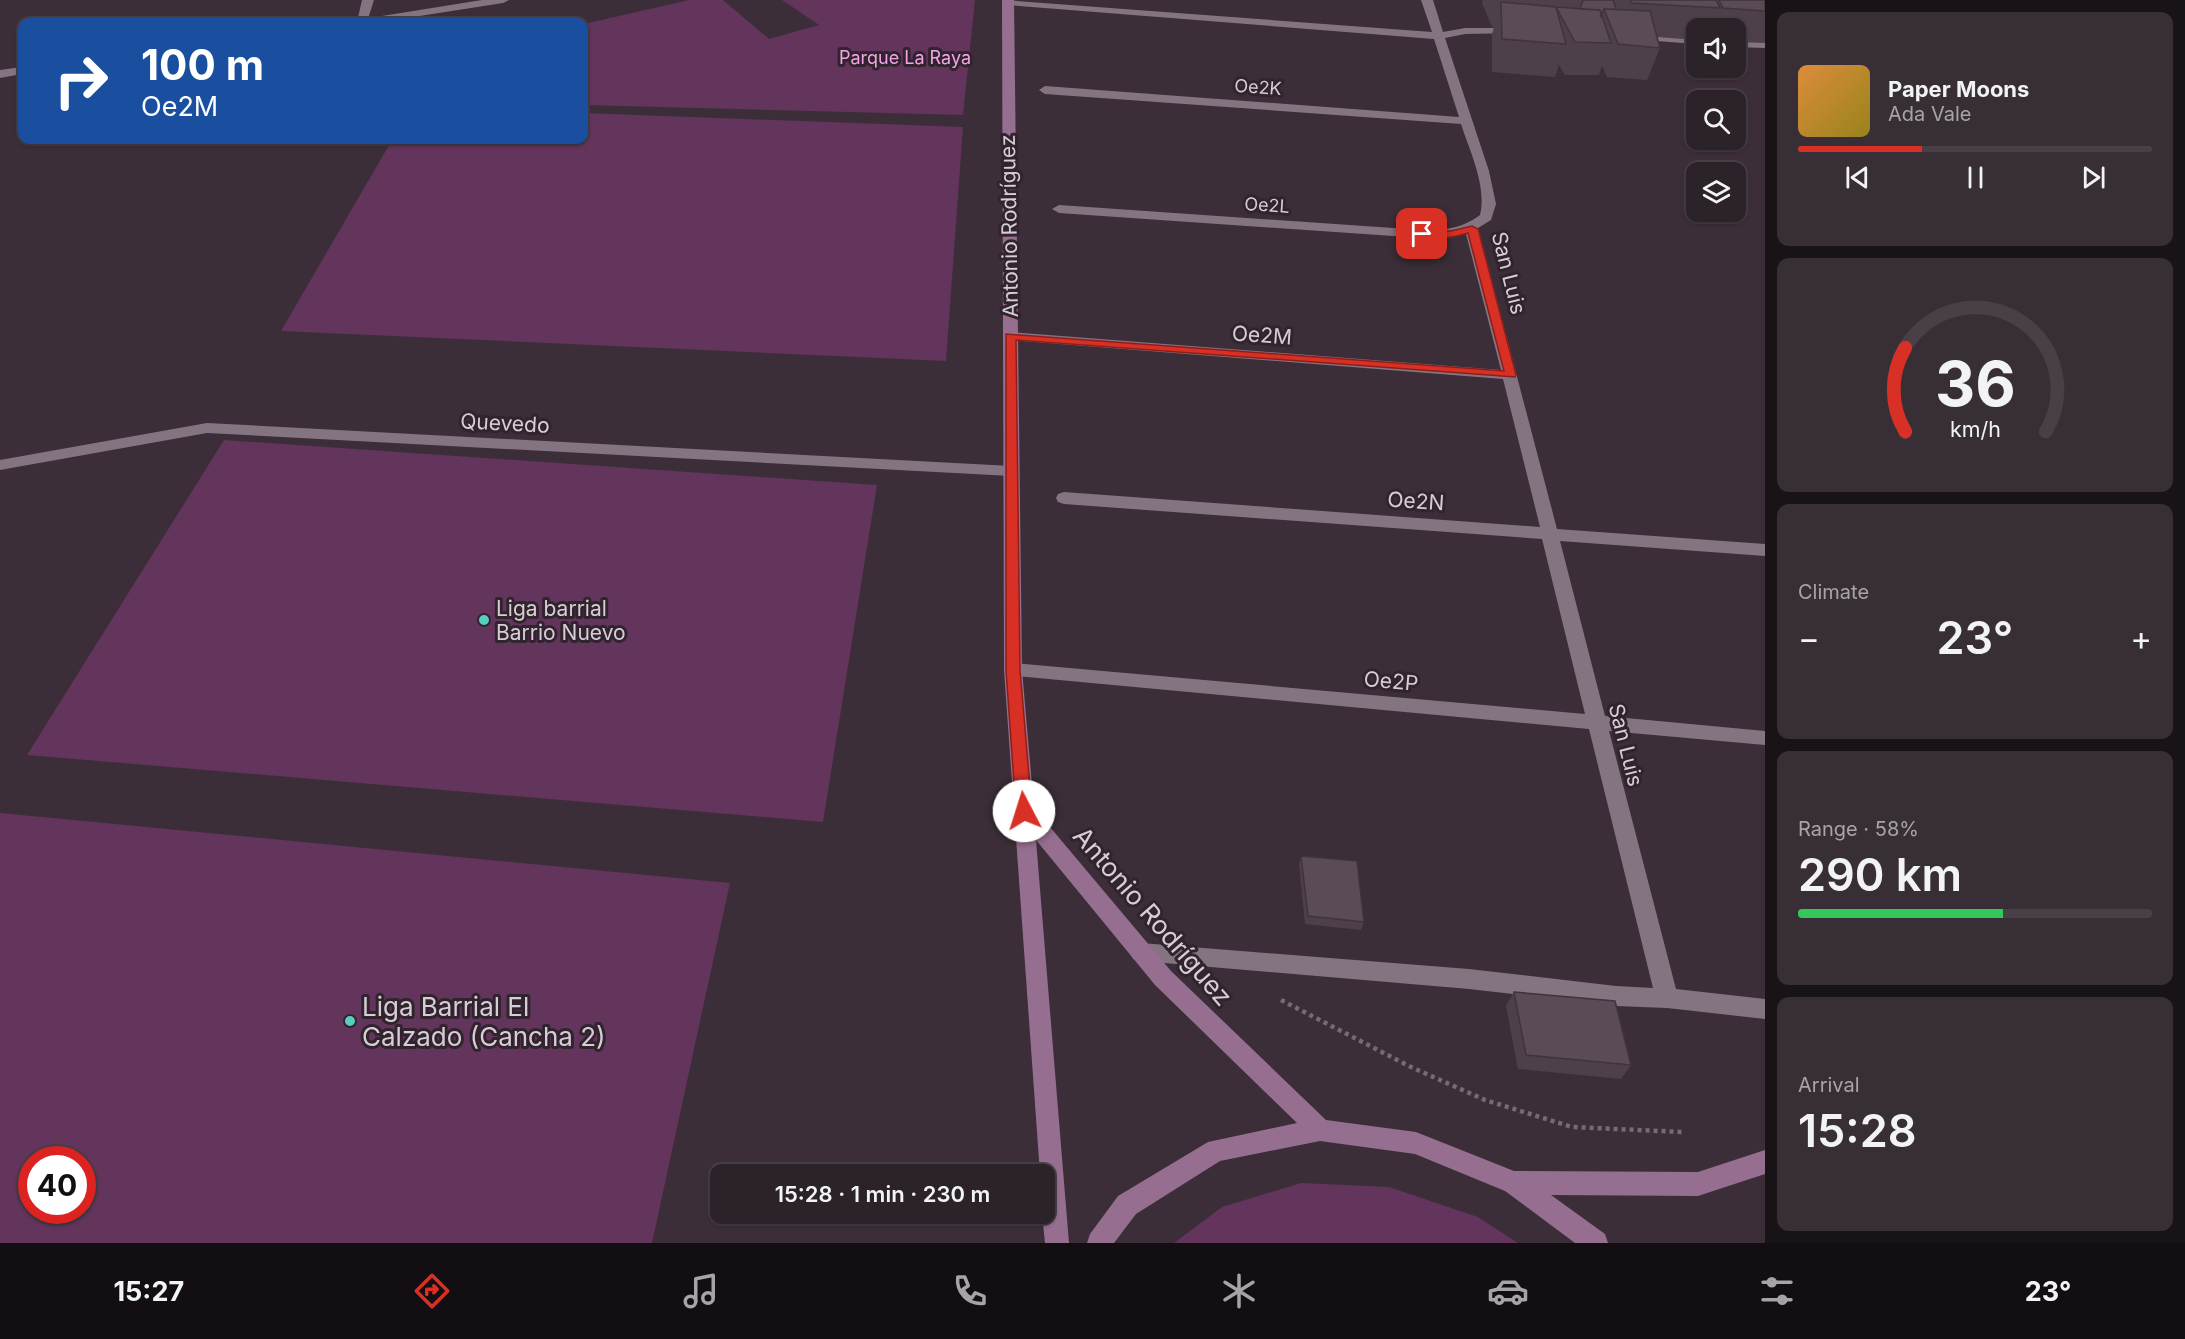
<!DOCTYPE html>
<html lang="en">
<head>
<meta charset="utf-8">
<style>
  body { margin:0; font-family:Inter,sans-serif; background:#382f36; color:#f1f3f6; height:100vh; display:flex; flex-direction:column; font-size:22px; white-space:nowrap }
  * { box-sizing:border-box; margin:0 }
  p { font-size:20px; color:#a6a4a8 }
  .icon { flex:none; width:33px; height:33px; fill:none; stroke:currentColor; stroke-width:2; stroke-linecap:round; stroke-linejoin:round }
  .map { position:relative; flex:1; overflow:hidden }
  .details { display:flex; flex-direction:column; gap:12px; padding:12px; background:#181317; width:420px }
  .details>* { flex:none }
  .guide { position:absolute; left:18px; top:18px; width:570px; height:126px; border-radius:12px; box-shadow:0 2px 4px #0004,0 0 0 2px #483f47; background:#1a4fa0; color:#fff; overflow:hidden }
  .tools { position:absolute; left:1686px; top:18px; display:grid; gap:12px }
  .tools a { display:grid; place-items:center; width:60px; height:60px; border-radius:12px; background:#2c222a; box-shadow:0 2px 4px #0004,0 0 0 2px #483f47; font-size:30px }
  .speed { position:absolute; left:18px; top:1146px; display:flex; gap:12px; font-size:30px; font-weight:700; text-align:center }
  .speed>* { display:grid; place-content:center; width:78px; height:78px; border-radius:50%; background:#2c222a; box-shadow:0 2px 4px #0004,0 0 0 2px #483f47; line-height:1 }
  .speed .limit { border:9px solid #d22; background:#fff; color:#111 }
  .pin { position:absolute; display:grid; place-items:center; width:51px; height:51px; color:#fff; margin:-26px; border-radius:12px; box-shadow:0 3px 9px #0006 }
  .me { position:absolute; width:66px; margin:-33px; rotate:355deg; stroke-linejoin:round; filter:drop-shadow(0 0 4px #0008) }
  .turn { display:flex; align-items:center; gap:21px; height:126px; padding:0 24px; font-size:27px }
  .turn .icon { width:78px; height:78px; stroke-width:2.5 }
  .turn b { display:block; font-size:42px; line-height:51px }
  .big { font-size:45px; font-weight:600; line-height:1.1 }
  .details .tile { flex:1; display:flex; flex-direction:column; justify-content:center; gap:9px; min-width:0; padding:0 21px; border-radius:12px; background:#382f36 }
  .details .dial { align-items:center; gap:0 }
  .dial svg { height:156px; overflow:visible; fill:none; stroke:#483f47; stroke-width:7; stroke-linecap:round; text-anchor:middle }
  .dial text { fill:#f1f3f6; stroke:none }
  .song { display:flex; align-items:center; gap:18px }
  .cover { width:72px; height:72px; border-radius:9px; background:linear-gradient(135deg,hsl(30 70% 55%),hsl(50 70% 35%)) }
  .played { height:6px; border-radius:3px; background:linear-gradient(90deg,#d93025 35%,#483f47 35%) }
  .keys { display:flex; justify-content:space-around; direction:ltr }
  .heat { display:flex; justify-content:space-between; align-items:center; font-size:33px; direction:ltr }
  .charge { height:9px; border-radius:4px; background:linear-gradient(90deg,#34c759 58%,#483f47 0) }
  .trip { position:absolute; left:710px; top:1164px; width:345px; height:60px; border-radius:12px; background:#2c222a; box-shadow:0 2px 4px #0004,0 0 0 2px #483f47; font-weight:600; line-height:60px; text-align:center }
  .dock { display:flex; height:96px; justify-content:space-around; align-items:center; background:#120e11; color:#a6a4a8 }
  .dock .icon { width:42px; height:42px }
  .dock .on { color:#d93025 }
  .dock b { font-size:27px; color:#f1f3f6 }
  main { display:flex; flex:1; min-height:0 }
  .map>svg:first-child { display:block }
  .green { fill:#63345c; fill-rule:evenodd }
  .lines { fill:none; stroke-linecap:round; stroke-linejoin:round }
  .path { stroke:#766a73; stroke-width:4.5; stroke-dasharray:4 4; stroke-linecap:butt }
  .lane { fill:#847481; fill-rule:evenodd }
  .street { fill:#847481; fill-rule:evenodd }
  .secondary { fill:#966e90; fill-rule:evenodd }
  .wall { fill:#4d404b }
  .building { fill:#5a4b57; stroke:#3f343d; stroke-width:1.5 }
  .route { fill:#d93025; stroke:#8d1f18; stroke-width:1.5 }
  .poi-dot { fill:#59cebe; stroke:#31242e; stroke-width:2 }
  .labels { text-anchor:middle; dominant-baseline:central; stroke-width:6; stroke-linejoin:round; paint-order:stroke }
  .far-park-label { font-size:18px; fill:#f4a3e6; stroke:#31242e }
  .far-street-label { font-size:18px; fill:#d7ced5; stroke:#31242e }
  .street-label { font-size:21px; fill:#d7ced5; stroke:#31242e }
  .poi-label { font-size:21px; fill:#d7ced5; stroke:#31242e; text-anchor:start }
  .near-street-label { font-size:26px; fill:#d7ced5; stroke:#31242e }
  .near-poi-label { font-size:26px; fill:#d7ced5; stroke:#31242e; text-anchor:start }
</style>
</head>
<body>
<main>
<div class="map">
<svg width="1765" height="1243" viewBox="0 0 1765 1243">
  <rect width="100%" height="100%" fill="#3b2e38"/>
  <path class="green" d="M689,0H723L769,39L819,25L782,0H975L963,115L584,105V24Z
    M584,113L963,127L946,361L281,331L392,140H584Z
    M224,440L877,485L823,822L27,755Z
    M0,813L730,883L652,1243H0ZM32,1160H82V1210H32Z
    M1301,1183L1389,1187L1478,1217L1518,1243H1174L1222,1207Z"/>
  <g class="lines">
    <path class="path" d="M1281,1000L1411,1067L1485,1100L1572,1127L1682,1132"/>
    <path class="lane" d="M482,0H509L503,3L381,22H357L363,19Z"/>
    <path class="street" d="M362,0H374L367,22H357Z
      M1004,0L1432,32L1421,0H1433L1443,32L1465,28H1521V32L1517,33L1465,34L1445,38L1489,171L1496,204L1491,220L1478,228L1557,529L1765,544V556L1560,541L1605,716L1765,731V745L1609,731L1676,989L1765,999V1019L1667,1008L1616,1006L1469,989L1141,961L1133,959L1130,952L1133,945L1141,943L1469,969L1616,986L1653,988L1589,729L1006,675L1004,670L1006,665L1013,663L1585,714L1542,539L1064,504L1058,502L1056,498L1058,494L1064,492L1540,527L1503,379L1010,340L1003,336L1010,332L1501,370L1466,234L1448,237L1422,238L1059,213L1052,209L1059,205L1422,230C1444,230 1461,229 1480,215C1487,186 1470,152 1461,124L1045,94L1039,90L1045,86L1459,117L1434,39L1008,5L1004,4Z
      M1634,34L1696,38V44L1630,39V35Z
      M1736,41L1765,42V48L1736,47Z
      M22,67V74L0,78V70Z
      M207,423L1011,466L1017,467L1019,471L1017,475L1011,476L207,433L0,470V460Z"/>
    <path class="secondary" d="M1002,0H1014L1022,670L1034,808L1171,971L1326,1120L1416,1132L1514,1171L1698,1172L1765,1150V1174L1698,1196L1551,1195L1605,1234L1608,1243H1575L1505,1191L1415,1154L1320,1141L1220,1161L1136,1214L1114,1243H1087L1090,1234L1118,1196L1208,1142L1297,1123L1155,985L1036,840L1069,1243H1045L1042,1214L1044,1174H1040L1004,670Z"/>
  </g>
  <path class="wall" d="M1483,0H1765V43L1736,42V28H1696V40L1657,37L1660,48L1647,80L1607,77L1602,66L1599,75H1565L1559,65L1555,77L1492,72V34L1494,27H1492L1482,3Z
    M1301,856L1364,922L1361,930L1305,924L1299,864Z
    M1514,992L1631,1065L1621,1079L1518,1069L1506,1006Z"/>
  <path class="building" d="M1583,0H1613L1616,9H1604L1601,16L1600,10L1580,9Z
    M1630,0H1716L1720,8L1631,3Z
    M1719,0H1765V11L1723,8Z
    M1501,2L1556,7L1566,44L1502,39Z
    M1556,7L1600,10L1611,43L1575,42Z
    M1604,9L1650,11L1660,48L1618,44Z
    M1301,856L1357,861L1364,922L1308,916Z
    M1514,992L1615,1001L1631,1065L1526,1055Z"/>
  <path class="route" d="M1472,226L1478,229L1516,375L1515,377L1016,340L1020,670L1032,811L1029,815H1019L1016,811L1006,670V334L1504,371L1468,233C1454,237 1429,243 1417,234L1422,231H1451Z"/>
  <g class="poi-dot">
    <circle cx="484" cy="620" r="6"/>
    <circle cx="350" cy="1021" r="6"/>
  </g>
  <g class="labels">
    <g class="far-park-label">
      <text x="905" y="57">Parque La Raya</text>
    </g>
    <g class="far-street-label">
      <text transform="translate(1258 87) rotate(4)">Oe2K</text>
      <text transform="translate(1267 205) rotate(4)">Oe2L</text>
    </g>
    <g class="street-label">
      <text transform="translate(1009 226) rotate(-91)">Antonio Rodríguez</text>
      <text transform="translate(1509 273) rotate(76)">San Luis</text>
      <text transform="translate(1262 335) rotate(4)">Oe2M</text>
      <text transform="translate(505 423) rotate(3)">Quevedo</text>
      <text transform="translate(1416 501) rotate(4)">Oe2N</text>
      <text transform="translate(1391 681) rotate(5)">Oe2P</text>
      <text transform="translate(1626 745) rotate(76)">San Luis</text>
    </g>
    <g class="poi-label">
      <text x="496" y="608">Liga barrial<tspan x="496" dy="24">Barrio Nuevo</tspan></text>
    </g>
    <g class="near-street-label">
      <text transform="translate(1153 916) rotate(49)">Antonio Rodríguez</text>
    </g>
    <g class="near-poi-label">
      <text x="362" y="1006">Liga Barrial El<tspan x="362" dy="30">Calzado (Cancha 2)</tspan></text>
    </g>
  </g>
</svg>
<div class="tools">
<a><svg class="icon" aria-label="sound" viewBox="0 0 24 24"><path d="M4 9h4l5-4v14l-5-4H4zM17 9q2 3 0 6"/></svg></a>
<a><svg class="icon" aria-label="search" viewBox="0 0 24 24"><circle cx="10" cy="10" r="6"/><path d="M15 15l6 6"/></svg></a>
<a><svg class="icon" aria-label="layers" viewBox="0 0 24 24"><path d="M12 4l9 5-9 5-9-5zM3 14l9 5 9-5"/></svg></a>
</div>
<div class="speed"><div class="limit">40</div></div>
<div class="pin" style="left:1422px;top:234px;background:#d93025"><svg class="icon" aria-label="arrive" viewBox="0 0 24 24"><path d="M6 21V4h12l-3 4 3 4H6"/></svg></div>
<svg class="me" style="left:1024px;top:811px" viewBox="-20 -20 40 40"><circle r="19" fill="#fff"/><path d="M0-13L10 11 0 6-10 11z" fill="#d93025"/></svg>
<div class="trip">15:28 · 1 min · 230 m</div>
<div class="guide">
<div class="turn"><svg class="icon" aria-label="right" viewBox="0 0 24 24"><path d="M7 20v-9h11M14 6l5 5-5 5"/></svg><div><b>100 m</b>Oe2M</div></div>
</div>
</div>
<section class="details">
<div class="tile">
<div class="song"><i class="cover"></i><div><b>Paper Moons</b><p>Ada Vale</p></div></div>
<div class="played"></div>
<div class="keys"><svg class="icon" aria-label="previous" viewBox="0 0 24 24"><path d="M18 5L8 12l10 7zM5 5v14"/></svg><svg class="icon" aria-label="pause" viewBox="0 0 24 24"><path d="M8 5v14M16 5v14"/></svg><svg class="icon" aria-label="next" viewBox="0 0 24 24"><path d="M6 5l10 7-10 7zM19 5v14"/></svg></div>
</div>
<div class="tile dial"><svg viewBox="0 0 100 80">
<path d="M14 69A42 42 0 1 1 86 69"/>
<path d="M14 69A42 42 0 0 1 14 26" stroke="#d93025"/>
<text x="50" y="56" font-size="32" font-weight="700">36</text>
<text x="50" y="72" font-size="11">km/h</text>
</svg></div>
<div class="tile"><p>Climate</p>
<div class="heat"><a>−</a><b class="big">23°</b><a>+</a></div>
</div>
<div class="tile"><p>Range · 58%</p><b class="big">290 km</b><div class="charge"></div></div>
<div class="tile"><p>Arrival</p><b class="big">15:28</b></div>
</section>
</main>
<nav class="dock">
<b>15:27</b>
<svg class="icon on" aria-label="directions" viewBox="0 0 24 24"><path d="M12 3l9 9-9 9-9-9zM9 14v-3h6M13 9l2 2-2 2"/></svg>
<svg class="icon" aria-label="music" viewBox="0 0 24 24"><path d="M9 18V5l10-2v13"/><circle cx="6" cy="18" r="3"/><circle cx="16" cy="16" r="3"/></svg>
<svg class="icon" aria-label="phone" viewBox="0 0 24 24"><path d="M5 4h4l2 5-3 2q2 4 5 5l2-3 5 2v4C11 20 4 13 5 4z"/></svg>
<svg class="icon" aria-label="climate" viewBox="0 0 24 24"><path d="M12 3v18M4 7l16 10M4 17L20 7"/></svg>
<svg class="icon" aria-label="car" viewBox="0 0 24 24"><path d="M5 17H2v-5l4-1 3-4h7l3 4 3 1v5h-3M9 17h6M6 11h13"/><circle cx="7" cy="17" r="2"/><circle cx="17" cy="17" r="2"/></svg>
<svg class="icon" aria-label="filters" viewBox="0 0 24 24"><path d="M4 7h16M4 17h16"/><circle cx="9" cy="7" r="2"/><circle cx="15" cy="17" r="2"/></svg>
<b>23°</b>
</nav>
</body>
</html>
